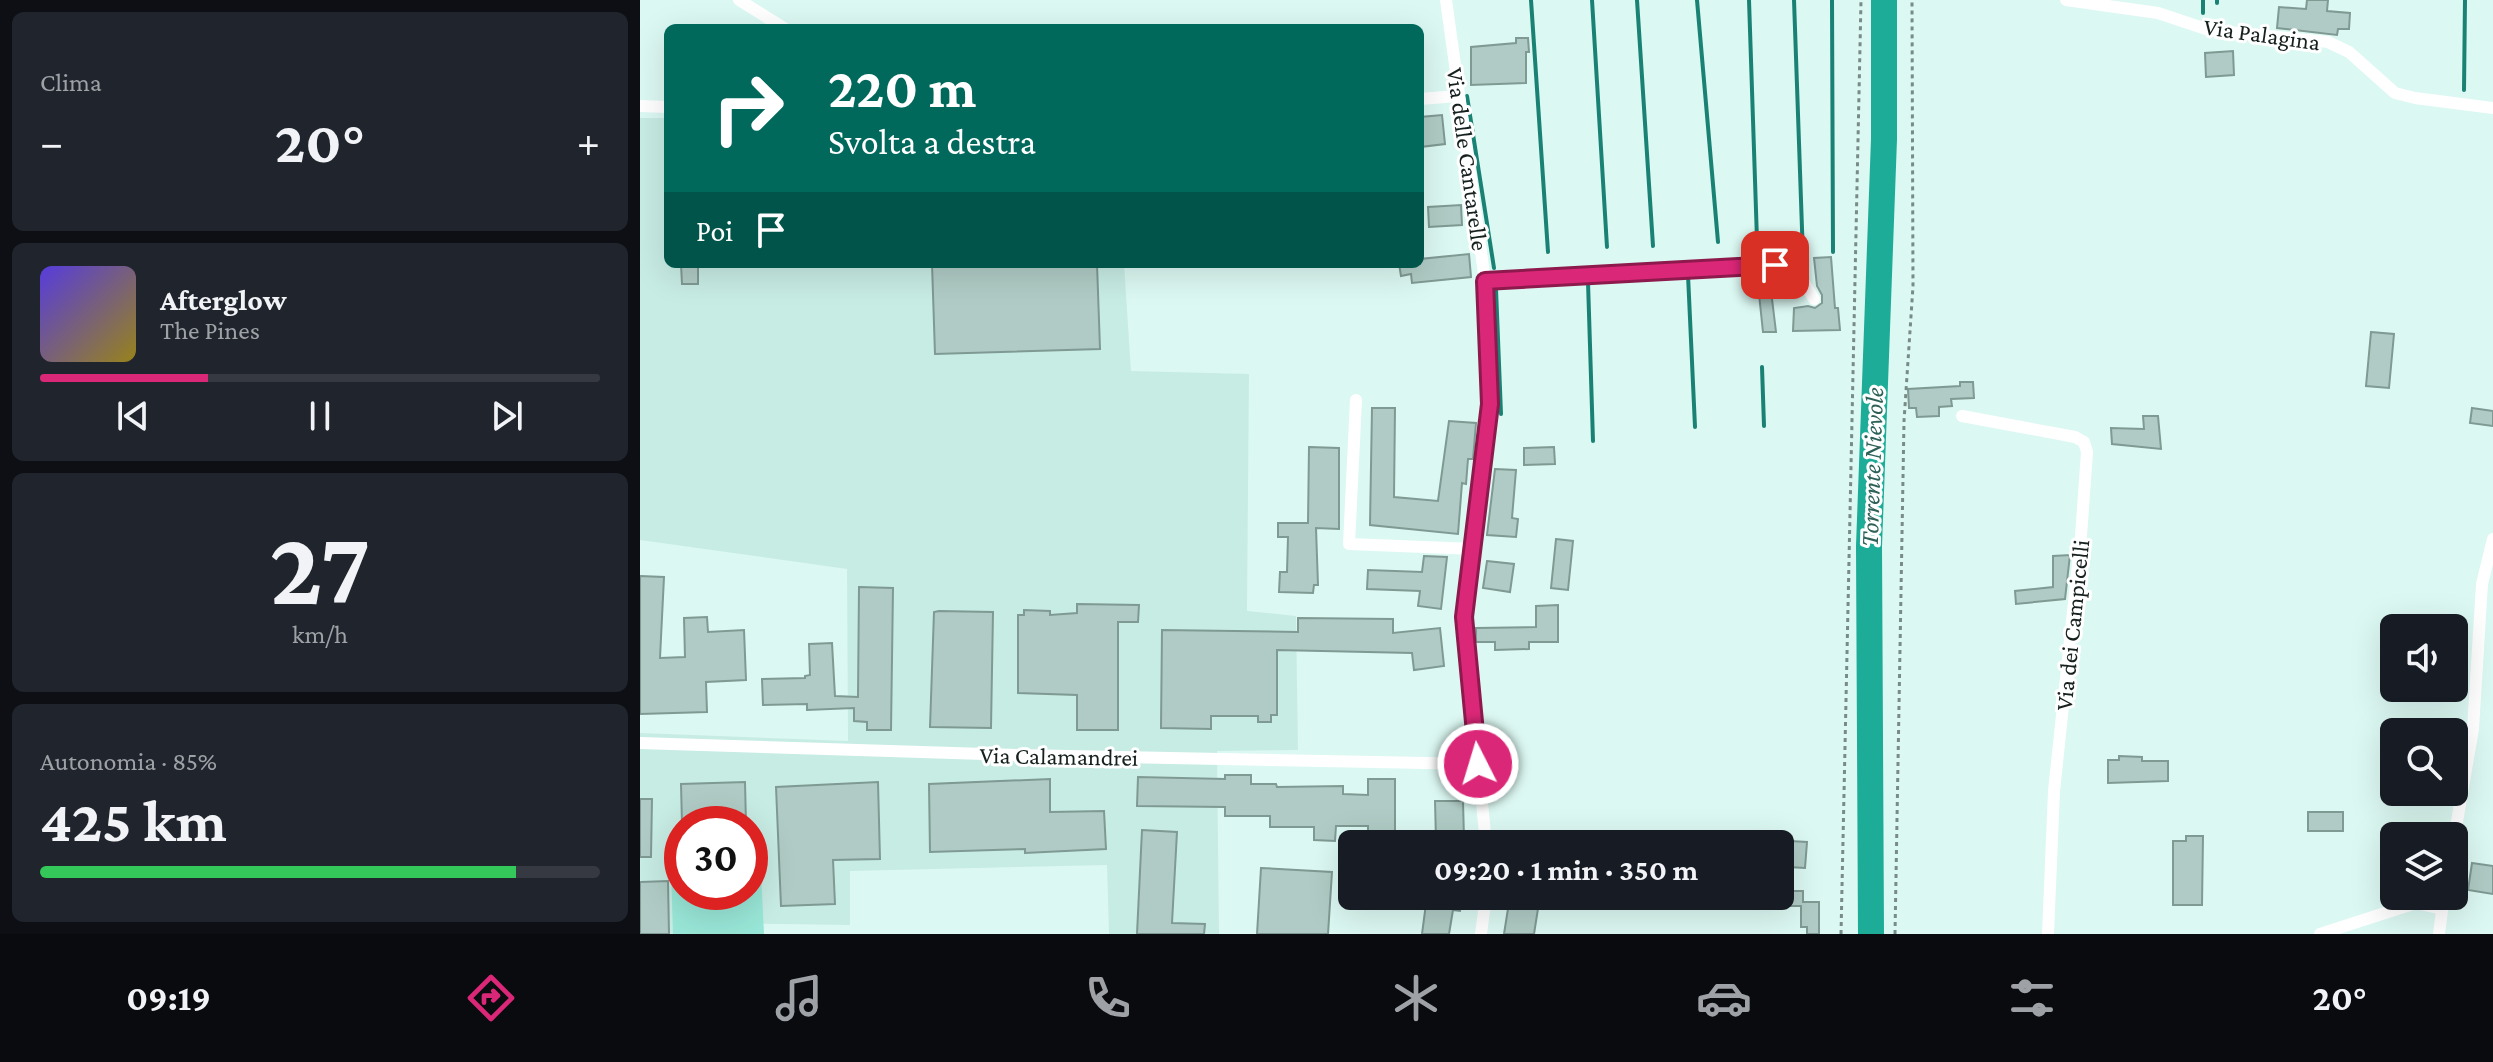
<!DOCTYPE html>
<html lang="it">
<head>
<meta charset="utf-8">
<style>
  body { margin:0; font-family:"Crimson Pro",serif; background:#20242c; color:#f1f3f6; height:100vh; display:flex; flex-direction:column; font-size:30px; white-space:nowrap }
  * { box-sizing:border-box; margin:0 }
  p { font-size:26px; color:#9ea1a6 }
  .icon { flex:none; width:44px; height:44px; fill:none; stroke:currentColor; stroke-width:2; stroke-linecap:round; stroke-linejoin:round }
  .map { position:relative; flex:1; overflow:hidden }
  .details { display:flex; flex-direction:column; gap:12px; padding:12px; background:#0d0f14; width:640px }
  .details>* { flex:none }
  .hud { position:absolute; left:24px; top:24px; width:760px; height:244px; border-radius:12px; box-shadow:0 8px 32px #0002; background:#00695c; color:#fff; overflow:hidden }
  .fabs { position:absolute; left:1740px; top:614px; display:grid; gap:16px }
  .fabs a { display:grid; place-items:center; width:88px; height:88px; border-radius:12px; background:#171b24; box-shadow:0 8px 32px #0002; font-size:40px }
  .speed { position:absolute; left:24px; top:806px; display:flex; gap:16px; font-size:40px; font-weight:700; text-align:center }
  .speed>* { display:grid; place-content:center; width:104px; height:104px; border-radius:50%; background:#171b24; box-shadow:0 8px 32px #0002; line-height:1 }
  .speed .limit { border:12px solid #d22; background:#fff; color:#111 }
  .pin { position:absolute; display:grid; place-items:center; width:68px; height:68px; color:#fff; margin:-34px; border-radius:16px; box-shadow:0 4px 12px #0006 }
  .me { position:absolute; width:88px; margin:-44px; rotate:355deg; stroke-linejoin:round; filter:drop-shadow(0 0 6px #0008) }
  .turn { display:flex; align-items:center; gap:28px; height:168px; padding:0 32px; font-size:36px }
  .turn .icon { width:104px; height:104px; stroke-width:2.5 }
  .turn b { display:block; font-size:56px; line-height:68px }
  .then { display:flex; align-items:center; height:76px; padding:0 32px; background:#0003; gap:16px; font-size:30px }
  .big { font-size:60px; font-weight:700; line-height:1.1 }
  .details .tile { flex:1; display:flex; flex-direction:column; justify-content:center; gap:12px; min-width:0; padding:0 28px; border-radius:12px; background:#20242c }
  .details .dial { align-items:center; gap:0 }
  .dial b { font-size:104px; line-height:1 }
  .song { display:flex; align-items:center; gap:24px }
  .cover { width:96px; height:96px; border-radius:12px; background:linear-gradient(135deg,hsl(250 70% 55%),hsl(50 70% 35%)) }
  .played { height:8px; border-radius:4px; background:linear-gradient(90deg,#db2777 30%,#363941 30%) }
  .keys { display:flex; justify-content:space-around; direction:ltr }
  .heat { display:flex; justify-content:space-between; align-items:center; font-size:44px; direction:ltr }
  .charge { height:12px; border-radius:6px; background:linear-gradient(90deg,#34c759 85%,#363941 0) }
  .trip { position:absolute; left:698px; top:830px; width:456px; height:80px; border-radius:12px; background:#171b24; box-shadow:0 8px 32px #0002; font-weight:700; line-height:80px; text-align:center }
  .tabs { display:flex; height:128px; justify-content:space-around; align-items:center; background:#090b0e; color:#9ea1a6 }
  .tabs .icon { width:56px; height:56px }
  .tabs .current { color:#db2777 }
  .tabs b { font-size:36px; color:#f1f3f6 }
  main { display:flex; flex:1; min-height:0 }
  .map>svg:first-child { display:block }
  .built { fill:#c7ece4; fill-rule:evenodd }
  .green { fill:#98e6d7 }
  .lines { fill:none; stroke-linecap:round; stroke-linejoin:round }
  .stream { stroke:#1a8274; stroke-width:4 }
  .river { stroke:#1cac98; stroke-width:26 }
  .building { fill:#b0cbc5; stroke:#7f9993; stroke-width:2 }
  .path { stroke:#788b87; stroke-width:3; stroke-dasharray:4 4; stroke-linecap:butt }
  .street { stroke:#fff; stroke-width:12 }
  .route-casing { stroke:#8e194d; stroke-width:20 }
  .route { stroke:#db2777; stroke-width:14 }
  .labels { text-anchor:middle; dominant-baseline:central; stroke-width:6; stroke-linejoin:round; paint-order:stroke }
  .street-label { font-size:24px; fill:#16211f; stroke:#fff }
  .water-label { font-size:26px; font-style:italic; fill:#2d6158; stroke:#fff }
</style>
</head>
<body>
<main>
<section class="details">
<div class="tile"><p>Clima</p>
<div class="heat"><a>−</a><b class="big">20°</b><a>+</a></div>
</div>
<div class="tile">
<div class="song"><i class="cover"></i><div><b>Afterglow</b><p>The Pines</p></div></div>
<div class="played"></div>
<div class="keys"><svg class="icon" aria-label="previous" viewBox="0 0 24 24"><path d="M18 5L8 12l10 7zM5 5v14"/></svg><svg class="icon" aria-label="pause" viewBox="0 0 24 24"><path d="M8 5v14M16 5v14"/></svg><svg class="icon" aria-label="next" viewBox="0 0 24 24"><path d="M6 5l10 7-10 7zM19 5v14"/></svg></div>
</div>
<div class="tile dial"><b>27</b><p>km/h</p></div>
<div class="tile"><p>Autonomia · 85%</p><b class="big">425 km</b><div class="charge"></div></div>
</section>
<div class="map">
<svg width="1853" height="934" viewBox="0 0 1853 934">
  <rect width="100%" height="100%" fill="#dcf8f2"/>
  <path class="built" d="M0,118H28V264H484L491,371L609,374L607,611L656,616L658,750L577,751L579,934H469L467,865L210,871V925L70,923L64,934H0V733L208,741L207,569L0,540ZM42,824H110V892H42Z"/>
  <path class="green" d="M31,870H42V892H110V873H121L124,934H33Z"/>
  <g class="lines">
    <path class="stream" d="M891,0L908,252
      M952,0L967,247
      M997,0L1013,246
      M1057,0L1078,242
      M1109,0L1117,240
      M1154,0L1163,257
      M1192,0L1193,252
      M1577,3V0
      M1563,13V0
      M1824,90L1825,0
      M827,96L854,268
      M1048,275L1055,427
      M948,282L953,441
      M856,289L861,414
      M1122,367L1124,426"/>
    <path class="river" d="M1231,934L1229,546L1244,139V0"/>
  </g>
  <path class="building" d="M1667,0H1688L1687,11L1710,13L1709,29H1698L1697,35L1637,28L1639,7L1666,9Z
    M876,38H888L889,52H886V83L831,85V47L876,43Z
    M1593,51L1594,75L1566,77L1565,53Z
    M802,115L805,144L780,147V117Z
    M821,205L822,225L789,227L788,207Z
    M829,254L831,277L772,283L771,274L761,276L759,264H780V259Z
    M1191,257L1195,308H1198L1200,330L1153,331L1154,308L1168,306L1175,308L1182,303V295L1177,286L1174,258Z
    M41,264H58V284H42Z
    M292,264H457L460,349L295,354Z
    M1129,274L1136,332H1123L1117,275Z
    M1731,332L1754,334L1749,388L1726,386Z
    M1320,382H1333L1334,398L1311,399L1312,406L1299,407V416L1277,417L1276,408H1269L1268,389L1320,386Z
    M732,408H755L754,497L798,501L809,421L836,423L833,459H828L826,484L822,483L818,534L730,525Z
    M1832,408L1853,411V426L1830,423Z
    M1503,416H1518L1521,449L1472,444L1471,428L1504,429Z
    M669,447L699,448V529L676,528L678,585H674L673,593L639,592L640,572H647L648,537H638V523H668Z
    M914,447L915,464L884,465V448Z
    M855,469L876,470L872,518L878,519L876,537L847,535Z
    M916,539L933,541L928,590L911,588Z
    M1430,555L1425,599L1376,604L1375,591L1413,587V556Z
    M784,556L807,557L801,609L778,606L780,591L727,589L728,570L782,572Z
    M847,561L874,564L870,592L843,588Z
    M0,576L24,577L20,658L45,657L44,618L67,617L68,632L104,630L106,680L66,682L67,712L0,714Z
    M219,587L253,588L251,730H227V722L214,721V708L167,710V704L123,705L122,679L165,678V676L170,675L169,644L192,643L195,696L218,697Z
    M437,604L499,605L498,622H478V730H437V695L378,693V615H384V610L410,611V615L437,613Z
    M918,605V642H889V649L855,650V642H836V628L896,627V606Z
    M299,611L353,612L351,728L290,727L294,612Z
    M658,618L753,619V633L800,628L804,666L774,670L772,653L637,650V715H631V722H618V716H571V729L521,728L522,630L658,632Z
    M1479,756L1502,757V761H1528V781L1468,783V760H1479Z
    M585,775H611V784H636L637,787L703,786V794L728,795V779H755V844H728V826H696L695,841L674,840V827H630V816H585V807L497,806L498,777L585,779Z
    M410,779V812L464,811L466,849L385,853V849L290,852L289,784Z
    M105,782L106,824H42L41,784Z
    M238,782L240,859L193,860L195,904L141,906L136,787Z
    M0,799H12L11,857H0Z
    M795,801H823L824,839L796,840Z
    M1668,812H1703V831H1668Z
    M502,830L537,832L532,923L565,924L564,934H497Z
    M1546,836H1563L1562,905H1533V841H1546Z
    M1150,841L1167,842L1165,868L1148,867Z
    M1832,863L1853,866V894L1828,890Z
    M621,868L692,872L688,934H617Z
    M28,881L29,934H0V882Z
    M1147,891H1163V902H1179V934H1167V927H1161V906H1146Z
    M787,896H823L820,911L813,910L809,934H782Z
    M870,896H900L894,934H864Z"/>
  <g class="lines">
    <path class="path" d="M1201,934L1221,0
      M1255,934L1264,421L1273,286L1272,0"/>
    <path class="street" d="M99,0L144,28
      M806,0L845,281L850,404L824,617L846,844
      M1426,0L1518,13L1569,30L1688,42L1709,52L1755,93L1775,98L1853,108
      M780,99L818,96
      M0,106L28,107
      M845,281L1135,265L1157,271L1174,299
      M716,400L709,544L834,549
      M1322,416L1435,437L1444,442L1447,452L1441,536L1414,791L1408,934
      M0,743L377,755L838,764
      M1814,839L1833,729L1842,584L1853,539
      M841,934L846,896
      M1680,934L1776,903L1802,909
      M1799,934L1804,896"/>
  </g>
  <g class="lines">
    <defs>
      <path id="route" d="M838,764L824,617L850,404L845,281L1135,265"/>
    </defs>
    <use href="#route" class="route-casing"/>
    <use href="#route" class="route"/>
  </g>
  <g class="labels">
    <g class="street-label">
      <text transform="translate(1622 34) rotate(8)">Via Palagina</text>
      <text transform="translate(828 159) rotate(82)">Via delle Cantarelle</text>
      <text transform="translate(1432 625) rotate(-84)">Via dei Campicelli</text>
      <text transform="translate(419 756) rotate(1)">Via Calamandrei</text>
    </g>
    <g class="water-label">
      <text transform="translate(1232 467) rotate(-88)">Torrente Nievole</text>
    </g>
  </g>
</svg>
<div class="fabs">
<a><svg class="icon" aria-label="sound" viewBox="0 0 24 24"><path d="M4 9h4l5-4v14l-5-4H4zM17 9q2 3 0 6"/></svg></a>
<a><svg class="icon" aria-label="search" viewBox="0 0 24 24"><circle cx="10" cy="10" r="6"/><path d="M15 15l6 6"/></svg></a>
<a><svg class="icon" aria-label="layers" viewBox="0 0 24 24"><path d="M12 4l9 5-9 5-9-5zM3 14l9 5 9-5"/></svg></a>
</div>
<div class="speed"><div class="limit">30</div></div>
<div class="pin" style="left:1135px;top:265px;background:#d93025"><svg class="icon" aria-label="arrive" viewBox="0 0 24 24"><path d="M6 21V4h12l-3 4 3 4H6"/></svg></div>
<svg class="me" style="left:838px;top:764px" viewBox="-20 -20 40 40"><circle r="17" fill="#db2777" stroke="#fff" stroke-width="3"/><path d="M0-11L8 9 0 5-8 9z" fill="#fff"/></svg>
<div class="trip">09:20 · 1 min · 350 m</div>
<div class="hud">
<div class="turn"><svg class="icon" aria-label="right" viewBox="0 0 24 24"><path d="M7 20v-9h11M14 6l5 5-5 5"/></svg><div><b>220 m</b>Svolta a destra</div></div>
<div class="then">Poi<svg class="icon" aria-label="arrive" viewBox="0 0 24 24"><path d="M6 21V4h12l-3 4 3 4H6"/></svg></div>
</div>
</div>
</main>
<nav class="tabs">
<b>09:19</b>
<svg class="icon current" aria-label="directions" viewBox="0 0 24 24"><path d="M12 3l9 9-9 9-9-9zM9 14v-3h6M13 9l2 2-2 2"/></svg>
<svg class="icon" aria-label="music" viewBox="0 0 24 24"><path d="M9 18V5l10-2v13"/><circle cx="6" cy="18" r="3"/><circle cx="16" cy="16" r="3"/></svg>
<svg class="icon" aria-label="phone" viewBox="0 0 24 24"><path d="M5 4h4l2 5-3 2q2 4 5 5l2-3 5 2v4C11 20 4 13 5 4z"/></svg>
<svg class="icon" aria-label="climate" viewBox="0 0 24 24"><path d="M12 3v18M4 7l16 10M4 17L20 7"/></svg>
<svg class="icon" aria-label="car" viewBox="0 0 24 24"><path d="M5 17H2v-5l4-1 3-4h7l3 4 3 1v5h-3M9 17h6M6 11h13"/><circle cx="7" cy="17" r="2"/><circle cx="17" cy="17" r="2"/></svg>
<svg class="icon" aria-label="filters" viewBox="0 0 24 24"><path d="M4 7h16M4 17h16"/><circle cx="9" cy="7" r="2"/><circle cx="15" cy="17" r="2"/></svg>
<b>20°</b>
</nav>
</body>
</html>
